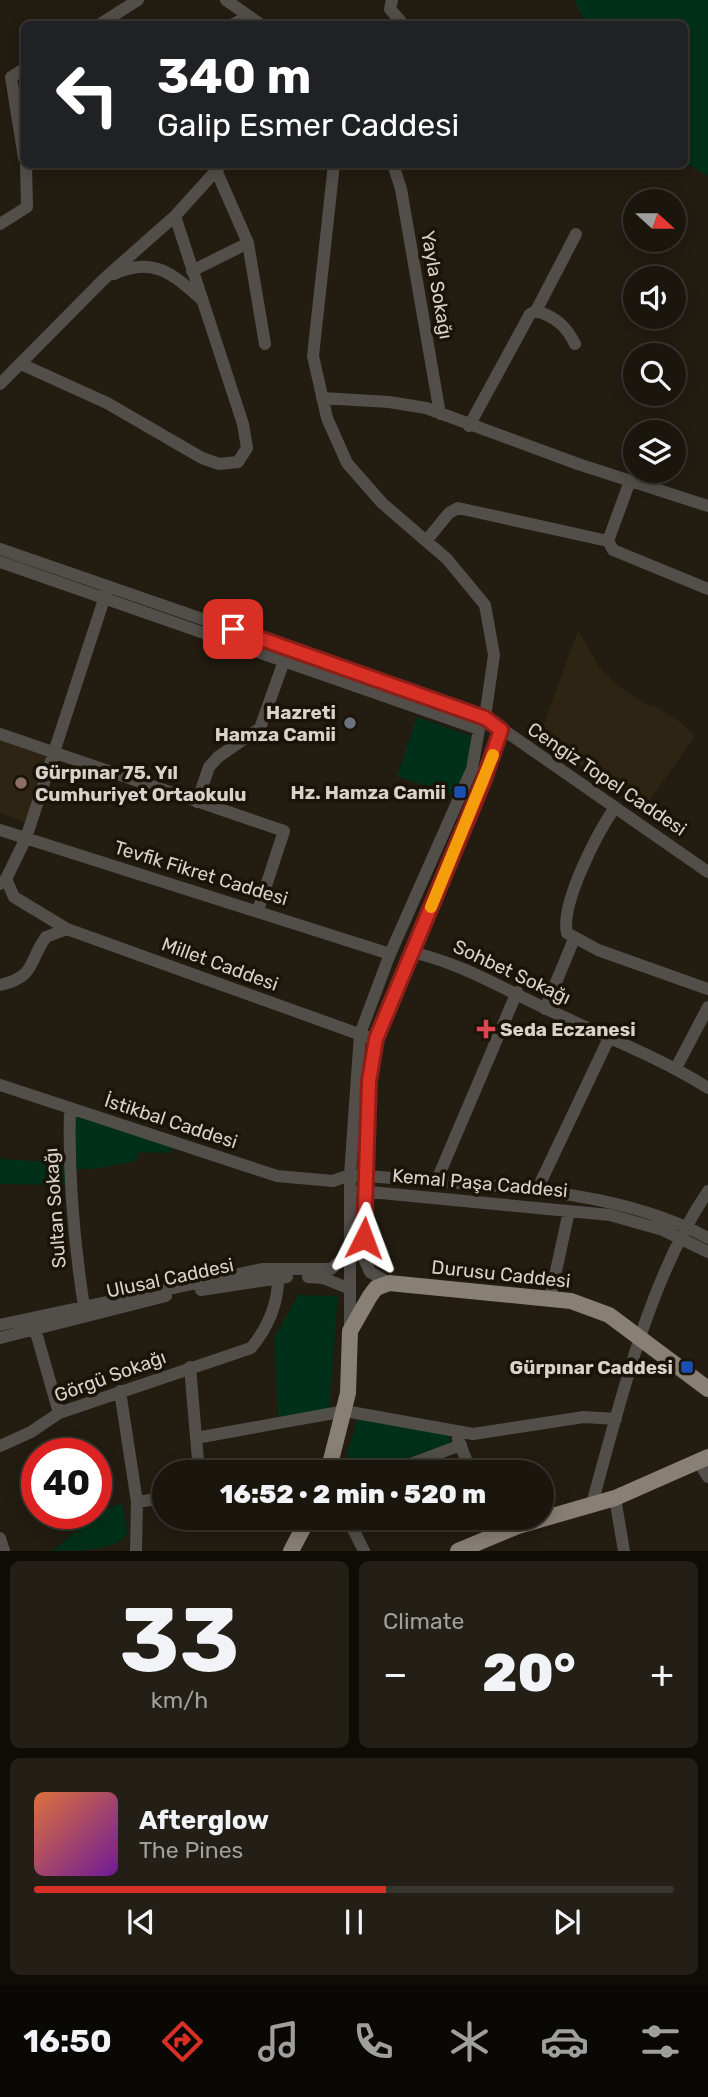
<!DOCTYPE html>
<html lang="en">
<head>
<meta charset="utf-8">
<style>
  body { margin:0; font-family:Rubik,sans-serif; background:#231e16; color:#f1f3f6; height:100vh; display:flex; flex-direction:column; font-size:26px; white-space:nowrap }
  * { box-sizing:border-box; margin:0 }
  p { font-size:23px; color:#9f9f9d }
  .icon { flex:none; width:38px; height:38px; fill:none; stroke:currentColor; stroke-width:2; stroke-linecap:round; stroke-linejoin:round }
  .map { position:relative; height:1551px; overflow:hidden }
  .drawer { display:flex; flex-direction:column; gap:10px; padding:10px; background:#0e0c07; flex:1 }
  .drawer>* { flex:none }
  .top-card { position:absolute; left:21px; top:21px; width:667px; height:147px; border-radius:10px; box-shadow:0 4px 18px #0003,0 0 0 2px #38342e; background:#202124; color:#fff; overflow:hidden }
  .needle { width:46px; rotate:111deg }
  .buttons { position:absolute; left:623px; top:189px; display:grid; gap:14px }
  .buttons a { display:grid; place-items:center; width:63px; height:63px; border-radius:50%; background:#1a150d; box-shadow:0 4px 18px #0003,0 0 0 2px #38342e; font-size:35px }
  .speed { position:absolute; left:21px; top:1438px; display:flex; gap:14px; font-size:35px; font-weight:700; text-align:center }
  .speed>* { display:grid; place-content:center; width:91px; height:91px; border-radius:50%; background:#1a150d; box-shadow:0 4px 18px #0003,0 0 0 2px #38342e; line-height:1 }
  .speed .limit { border:10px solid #d22; background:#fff; color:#111 }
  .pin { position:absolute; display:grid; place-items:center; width:60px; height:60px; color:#fff; margin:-30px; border-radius:14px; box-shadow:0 4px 10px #0006 }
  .me { position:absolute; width:77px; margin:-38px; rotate:3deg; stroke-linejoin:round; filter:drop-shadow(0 0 5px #0008) }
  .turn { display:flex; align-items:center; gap:24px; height:147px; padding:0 21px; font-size:32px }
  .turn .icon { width:91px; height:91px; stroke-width:2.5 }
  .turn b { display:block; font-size:49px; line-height:60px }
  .big { font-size:52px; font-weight:800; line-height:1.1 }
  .drawer .card { flex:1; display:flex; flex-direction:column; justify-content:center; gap:10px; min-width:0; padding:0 24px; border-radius:10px; background:#231e16 }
  .drawer .dial { align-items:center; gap:0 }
  .dial b { font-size:91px; line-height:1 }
  .song { display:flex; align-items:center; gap:21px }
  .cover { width:84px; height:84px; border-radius:10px; background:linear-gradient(135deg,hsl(20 70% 55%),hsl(280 70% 35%)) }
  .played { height:7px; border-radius:4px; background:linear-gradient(90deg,#d93025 55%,#38342e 55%) }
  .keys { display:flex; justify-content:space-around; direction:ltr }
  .heat { display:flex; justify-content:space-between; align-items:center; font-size:38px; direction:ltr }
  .drawer .tiles { flex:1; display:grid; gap:10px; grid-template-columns:1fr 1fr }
  .card:last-child { grid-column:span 2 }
  .trip { position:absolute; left:152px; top:1460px; width:402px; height:70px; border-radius:35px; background:#1a150d; box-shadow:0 4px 18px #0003,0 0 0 2px #38342e; font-weight:800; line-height:70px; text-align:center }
  .menu { display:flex; height:112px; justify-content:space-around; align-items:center; background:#0a0805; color:#9f9f9d }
  .menu .icon { width:49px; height:49px }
  .menu .active { color:#d93025 }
  .menu b { font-size:32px; color:#f1f3f6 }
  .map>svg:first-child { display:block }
  .built { fill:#2e2413 }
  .green { fill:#00301a }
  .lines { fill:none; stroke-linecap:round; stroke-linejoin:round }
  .minor { stroke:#524e49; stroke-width:12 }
  .major { stroke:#887f75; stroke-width:16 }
  .route-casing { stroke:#8d1f18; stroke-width:18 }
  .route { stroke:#d93025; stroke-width:12 }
  .slow { stroke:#f59e0b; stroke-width:12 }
  .worship-dot { fill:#6b7280; stroke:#191308; stroke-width:2.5 }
  .education-dot { fill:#8d6e63; stroke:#191308; stroke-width:2.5 }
  .transit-dot { fill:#1a4fb4; stroke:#191308; stroke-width:2.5 }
  .health-dot { fill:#e0444e; stroke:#191308; stroke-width:2.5 }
  .labels { text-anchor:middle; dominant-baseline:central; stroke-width:7; stroke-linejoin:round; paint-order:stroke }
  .street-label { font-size:19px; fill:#d7d3cc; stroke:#191308 }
  .poi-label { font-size:19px; font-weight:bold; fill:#d7d3cc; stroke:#191308; text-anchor:end }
</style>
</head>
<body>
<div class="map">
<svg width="708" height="1551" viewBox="0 0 708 1551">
  <rect width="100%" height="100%" fill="#221c11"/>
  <path class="built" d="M578,630L600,668L616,684L645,704L658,708L680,722L695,736L643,810L593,774L538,740Z
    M0,734L52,754L30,824L0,813Z"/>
  <path class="green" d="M574,0H708V176L684,162V24H586Z
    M417,717L471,736L470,757L455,796L397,776Z
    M74,1114L173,1142L171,1153L139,1152L136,1161L94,1169H69V1185L0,1184V1159L69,1163Z
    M298,1295L338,1296L329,1408L278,1418L274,1338Z
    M359,1416L448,1431L450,1444L364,1472H341Z
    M122,1503C123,1512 127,1523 127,1531C125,1551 72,1551 52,1551L100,1512Z"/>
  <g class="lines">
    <path class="minor" d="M226,0L260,24
      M392,0L390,9L403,24
      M100,24L138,0
      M233,24L247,17
      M24,69L11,77L24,158
      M334,164L313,356L327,418L347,463L382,503L447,559L485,605L494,655L485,717L479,729L472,769L390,954L360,1034L350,1175V1330
      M393,164L401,189L440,414
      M216,170L248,243L265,344
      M0,224L27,207L26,164
      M192,271L248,243
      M114,274C152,256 172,273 200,298
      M536,311L576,234
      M21,364L107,403L202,458L219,464L238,462L247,448L243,424L175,216
      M0,384L105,278L175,216L222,164
      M322,398L389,402L426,408L578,464L708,506
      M469,426L530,314L536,311C556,317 566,326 575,344
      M426,541L449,513L458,508L608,541L613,550L708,589
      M608,541L630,481
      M0,549L485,717L708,872
      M0,562L479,729
      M0,734L284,831L258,910
      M197,802L209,767L218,757L260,728L284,661
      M615,807C598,832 560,904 567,933L598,950L708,989
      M0,830L390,954
      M6,879L26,838L106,593
      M0,884L6,879L14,897L67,929L367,1037
      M411,952C461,963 503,989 549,1010C602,1036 658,1056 708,1088
      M0,985C36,977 28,962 46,937L67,929
      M545,1009L574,939
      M676,1068L708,1007
      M0,1085L277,1176L333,1181L350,1175L368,1176C475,1186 613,1185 708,1238
      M70,1108C68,1178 74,1244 85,1313
      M436,1182L517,992
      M360,1191L610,1215L663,1230L708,1252
      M536,1192L609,1038
      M308,1277L323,1278L348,1288
      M389,1283L370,1272L363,1256L369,1081L376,1039L483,782L501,730
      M201,1290L287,1277
      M550,1299L569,1211
      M33,1322L59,1413
      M0,1325L262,1269H331L349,1253
      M0,1338L166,1296
      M190,1367L199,1472
      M120,1391L137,1502L136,1551
      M196,1438L345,1411L473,1434L584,1417L616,1419
      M458,1439L471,1472
      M0,1446L31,1432L59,1413L251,1348C270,1325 280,1299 278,1269
      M698,1461L708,1477
      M389,1472L461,1445
      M615,1498L624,1551
      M137,1502L164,1498
      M592,1504C620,1403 649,1278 708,1191
      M347,1517L364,1551
      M488,1517L495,1534
      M0,1538L4,1551"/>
    <path class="major" d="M328,1472L348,1393L350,1331L370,1296L376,1288L389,1283L571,1301L609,1315L708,1389
      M291,1551L309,1517
      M458,1551L518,1526L615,1498L708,1457"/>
  </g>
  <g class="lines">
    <defs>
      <path id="route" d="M233,629L485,718L501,730L483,782L376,1039L369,1081L364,1238"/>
    </defs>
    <use href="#route" class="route-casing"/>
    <use href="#route" class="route"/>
    <path class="slow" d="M431,907L493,755"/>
  </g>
  <circle class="worship-dot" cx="350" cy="723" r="7"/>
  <circle class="education-dot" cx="21" cy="783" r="7"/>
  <g class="transit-dot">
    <rect x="453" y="785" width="14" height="14" rx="3.5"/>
    <rect x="680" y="1360" width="14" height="14" rx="3.5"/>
  </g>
  <path class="health-dot" d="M482.5 1018.5h7v7h7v7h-7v7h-7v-7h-7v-7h7z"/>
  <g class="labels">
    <g class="street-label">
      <text transform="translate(437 285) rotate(80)">Yayla Sokağı</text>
      <text transform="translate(607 779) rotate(34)">Cengiz Topel Caddesi</text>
      <text transform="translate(201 873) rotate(17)">Tevfik Fikret Caddesi</text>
      <text transform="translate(220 964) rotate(20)">Millet Caddesi</text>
      <text transform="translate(512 972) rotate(25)">Sohbet Sokağı</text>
      <text transform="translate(171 1121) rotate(18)">İstikbal Caddesi</text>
      <text transform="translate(480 1183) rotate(5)">Kemal Paşa Caddesi</text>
      <text transform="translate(55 1208) rotate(-94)">Sultan Sokağı</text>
      <text transform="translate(501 1274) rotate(6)">Durusu Caddesi</text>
      <text transform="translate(170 1278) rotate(-12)">Ulusal Caddesi</text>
      <text transform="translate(110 1376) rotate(-20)">Görgü Sokağı</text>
    </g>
    <g class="poi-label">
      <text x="336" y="712">Hazreti<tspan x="336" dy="22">Hamza Camii</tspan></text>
      <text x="35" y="772" text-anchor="start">Gürpınar 75. Yıl<tspan x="35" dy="22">Cumhuriyet Ortaokulu</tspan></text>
      <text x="446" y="792">Hz. Hamza Camii</text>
      <text x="500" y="1029" text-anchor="start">Seda Eczanesi</text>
      <text x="673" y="1367">Gürpınar Caddesi</text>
    </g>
  </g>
</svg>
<div class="buttons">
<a><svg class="needle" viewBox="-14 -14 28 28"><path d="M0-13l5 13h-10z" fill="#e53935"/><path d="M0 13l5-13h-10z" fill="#9f9f9d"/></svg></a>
<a><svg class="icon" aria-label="sound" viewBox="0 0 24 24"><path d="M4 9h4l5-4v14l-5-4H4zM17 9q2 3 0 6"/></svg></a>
<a><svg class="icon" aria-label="search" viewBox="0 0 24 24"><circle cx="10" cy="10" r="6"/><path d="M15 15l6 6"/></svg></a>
<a><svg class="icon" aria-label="layers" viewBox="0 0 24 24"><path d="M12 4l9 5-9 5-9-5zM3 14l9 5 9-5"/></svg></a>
</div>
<div class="speed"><div class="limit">40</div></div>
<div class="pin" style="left:233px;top:629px;background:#d93025"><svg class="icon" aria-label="arrive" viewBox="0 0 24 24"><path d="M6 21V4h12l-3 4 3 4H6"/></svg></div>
<svg class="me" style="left:364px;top:1238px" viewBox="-20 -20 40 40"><path d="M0-17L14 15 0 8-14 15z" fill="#d93025" stroke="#fff" stroke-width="4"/></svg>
<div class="trip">16:52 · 2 min · 520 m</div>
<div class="top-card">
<div class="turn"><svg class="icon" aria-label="left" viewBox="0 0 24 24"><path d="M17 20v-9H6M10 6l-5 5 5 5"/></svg><div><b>340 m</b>Galip Esmer Caddesi</div></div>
</div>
</div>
<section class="drawer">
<div class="tiles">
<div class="card dial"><b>33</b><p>km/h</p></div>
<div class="card"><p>Climate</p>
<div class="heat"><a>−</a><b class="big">20°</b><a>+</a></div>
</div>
<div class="card">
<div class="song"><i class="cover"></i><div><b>Afterglow</b><p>The Pines</p></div></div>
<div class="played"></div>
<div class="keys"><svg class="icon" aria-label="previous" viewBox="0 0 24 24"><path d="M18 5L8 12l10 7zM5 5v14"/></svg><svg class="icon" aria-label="pause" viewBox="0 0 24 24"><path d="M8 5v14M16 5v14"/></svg><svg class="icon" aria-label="next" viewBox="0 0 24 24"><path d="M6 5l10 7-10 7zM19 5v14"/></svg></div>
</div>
</div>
</section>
<nav class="menu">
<b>16:50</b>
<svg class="icon active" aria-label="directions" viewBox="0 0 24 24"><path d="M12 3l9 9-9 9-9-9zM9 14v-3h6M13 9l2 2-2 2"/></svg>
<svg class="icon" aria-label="music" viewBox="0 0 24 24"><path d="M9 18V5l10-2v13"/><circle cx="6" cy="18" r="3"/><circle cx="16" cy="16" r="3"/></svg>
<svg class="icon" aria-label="phone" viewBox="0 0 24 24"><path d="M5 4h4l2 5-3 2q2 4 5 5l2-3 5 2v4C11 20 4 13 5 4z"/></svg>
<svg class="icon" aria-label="climate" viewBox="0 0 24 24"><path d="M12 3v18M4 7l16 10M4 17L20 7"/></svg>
<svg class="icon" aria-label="car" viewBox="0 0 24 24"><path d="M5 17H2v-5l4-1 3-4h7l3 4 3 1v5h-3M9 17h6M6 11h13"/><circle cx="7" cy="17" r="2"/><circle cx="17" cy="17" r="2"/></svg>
<svg class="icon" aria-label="filters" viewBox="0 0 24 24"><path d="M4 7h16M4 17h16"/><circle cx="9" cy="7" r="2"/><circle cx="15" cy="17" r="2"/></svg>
</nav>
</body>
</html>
